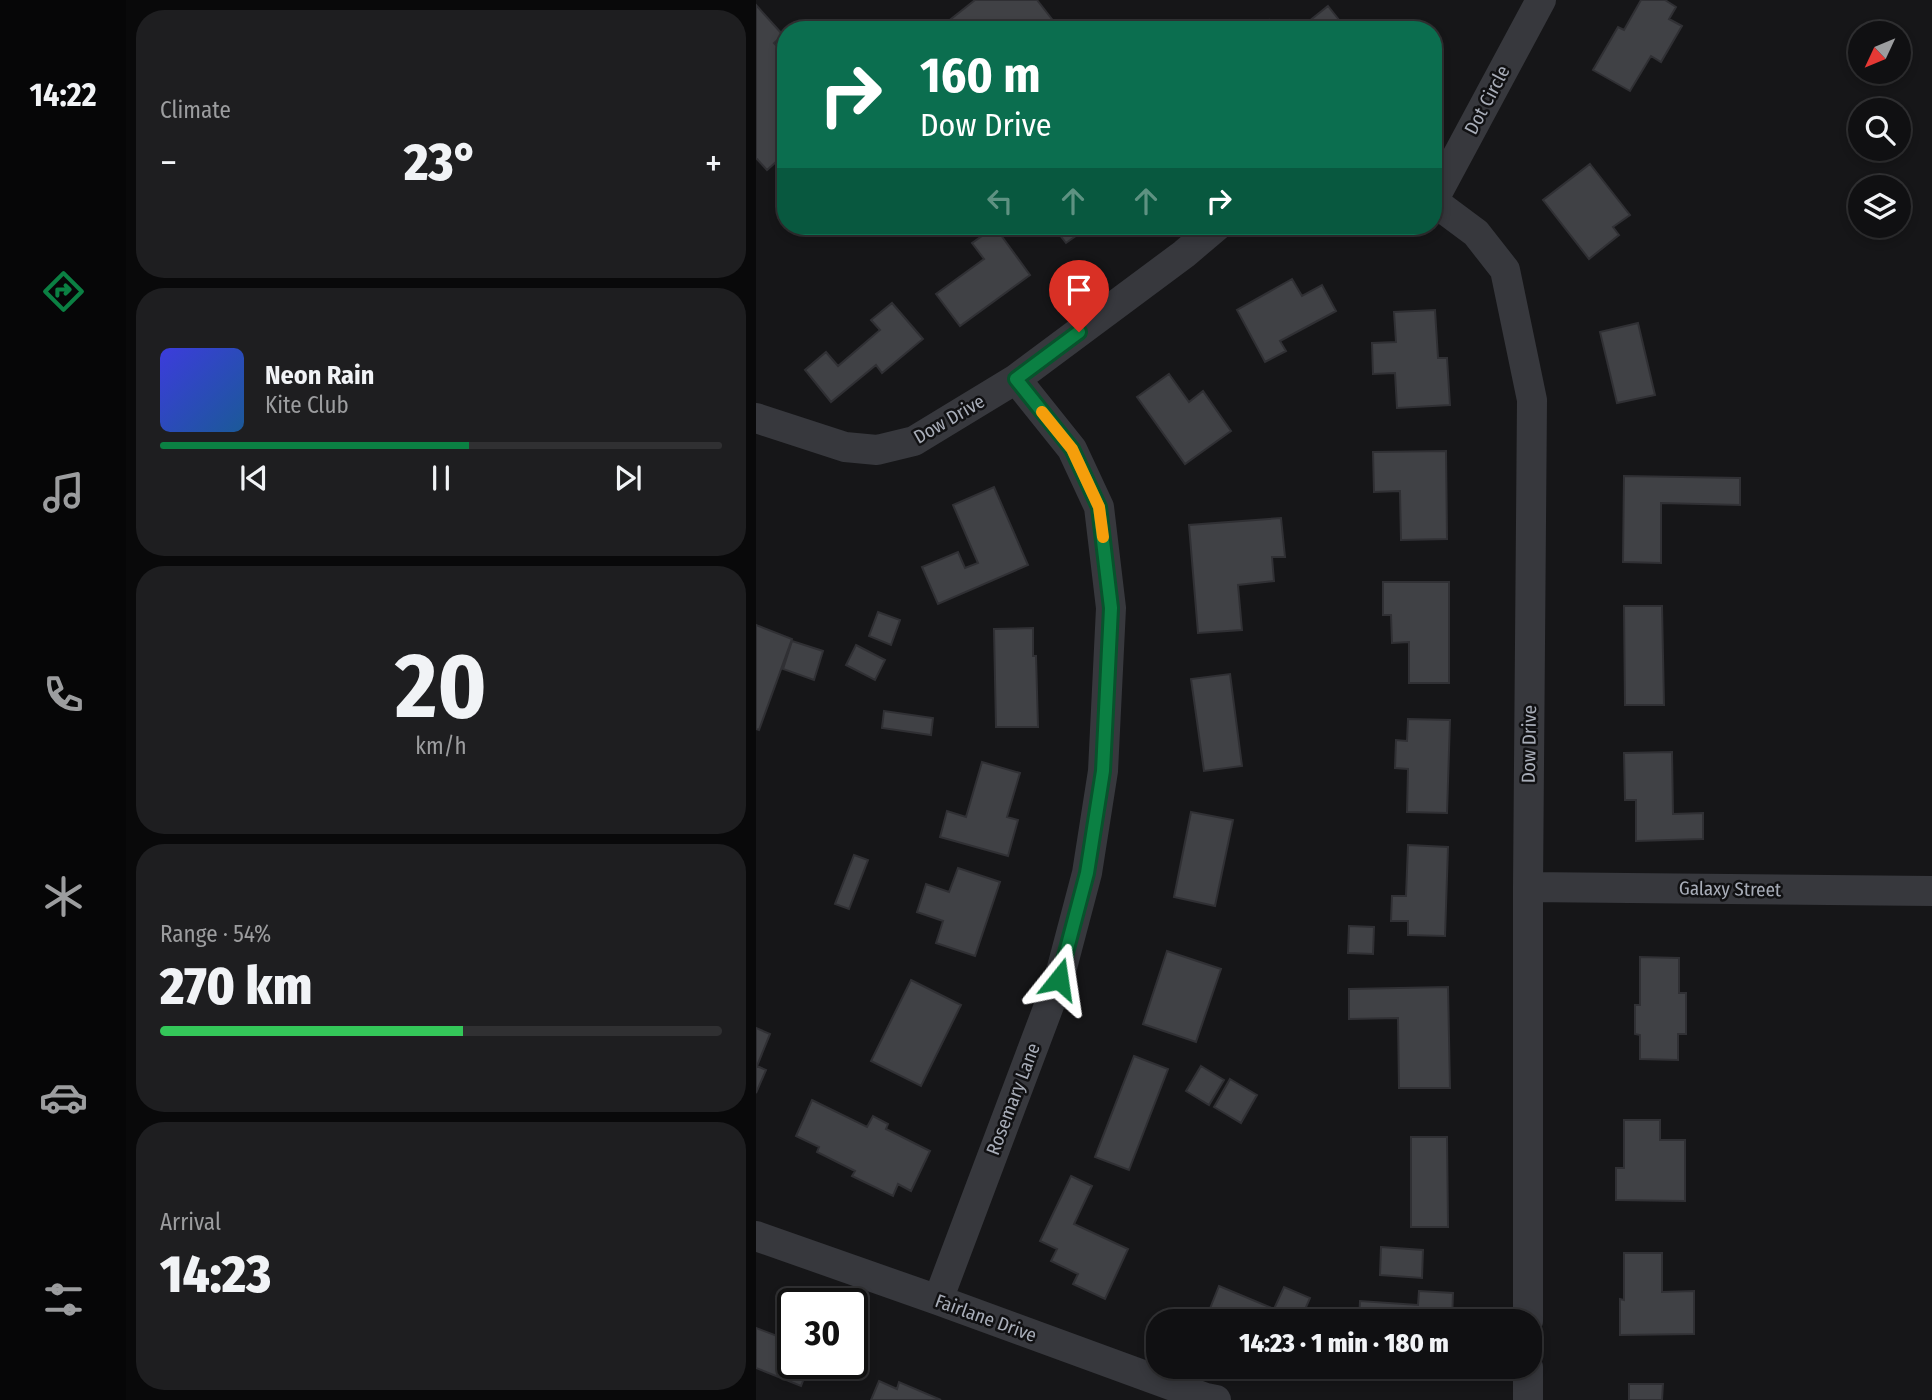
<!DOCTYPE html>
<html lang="en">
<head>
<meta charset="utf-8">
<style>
  body { margin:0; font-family:"Fira Sans Condensed",sans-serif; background:#1e1e20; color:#f1f3f6; height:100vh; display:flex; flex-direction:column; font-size:26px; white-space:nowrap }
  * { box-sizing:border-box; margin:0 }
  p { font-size:23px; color:#9c9d9f }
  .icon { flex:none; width:38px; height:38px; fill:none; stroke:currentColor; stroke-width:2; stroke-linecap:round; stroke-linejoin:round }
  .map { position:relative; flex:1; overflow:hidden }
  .sheet { display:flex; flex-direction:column; gap:10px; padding:10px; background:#09090a; width:630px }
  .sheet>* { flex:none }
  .hud { position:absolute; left:21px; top:21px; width:665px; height:214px; border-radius:28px; box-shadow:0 4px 10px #0003,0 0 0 2px #303032; background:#0b6e4f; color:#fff; overflow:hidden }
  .needle { width:46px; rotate:226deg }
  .fabs { position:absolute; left:1092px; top:21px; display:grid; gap:14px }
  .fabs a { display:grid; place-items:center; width:63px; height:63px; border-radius:50%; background:#101012; box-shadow:0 4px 10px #0003,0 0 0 2px #303032; font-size:35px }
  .speed { position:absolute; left:21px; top:1288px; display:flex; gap:14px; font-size:35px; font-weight:700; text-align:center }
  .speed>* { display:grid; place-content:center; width:91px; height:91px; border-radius:50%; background:#101012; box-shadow:0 4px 10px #0003,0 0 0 2px #303032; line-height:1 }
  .speed .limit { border:4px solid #111; border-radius:10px; background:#fff; color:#111 }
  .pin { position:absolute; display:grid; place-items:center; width:60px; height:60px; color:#fff; margin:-72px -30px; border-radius:50% 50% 50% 0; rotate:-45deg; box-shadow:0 0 7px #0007 }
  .pin .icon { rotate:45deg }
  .me { position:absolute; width:77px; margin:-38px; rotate:15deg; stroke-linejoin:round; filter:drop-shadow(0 0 5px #0008) }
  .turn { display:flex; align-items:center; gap:24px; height:147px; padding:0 28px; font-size:32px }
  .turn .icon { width:91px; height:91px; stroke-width:2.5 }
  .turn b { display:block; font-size:49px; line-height:60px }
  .lanes { display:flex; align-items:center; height:66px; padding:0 28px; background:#0003; justify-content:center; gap:35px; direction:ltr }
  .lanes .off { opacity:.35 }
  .big { font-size:52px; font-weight:800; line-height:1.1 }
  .sheet .card { flex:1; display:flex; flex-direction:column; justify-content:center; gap:10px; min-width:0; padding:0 24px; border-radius:28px; background:#1e1e20 }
  .sheet .dial { align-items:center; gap:0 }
  .dial b { font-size:91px; line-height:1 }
  .song { display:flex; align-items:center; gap:21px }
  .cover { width:84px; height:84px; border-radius:10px; background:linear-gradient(135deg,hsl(240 70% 55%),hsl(210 70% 35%)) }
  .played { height:7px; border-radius:4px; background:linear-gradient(90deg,#0b8043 55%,#303032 55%) }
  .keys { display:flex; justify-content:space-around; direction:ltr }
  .heat { display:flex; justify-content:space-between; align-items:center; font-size:38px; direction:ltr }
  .charge { height:10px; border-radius:5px; background:linear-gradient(90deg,#34c759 54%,#303032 0) }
  .trip { position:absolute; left:390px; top:1309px; width:396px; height:70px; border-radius:28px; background:#101012; box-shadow:0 4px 10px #0003,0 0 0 2px #303032; font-weight:800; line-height:70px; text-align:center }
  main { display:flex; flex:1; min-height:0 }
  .dock { display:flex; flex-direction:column; width:126px; justify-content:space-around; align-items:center; background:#060607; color:#9c9d9f }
  .dock .icon { width:49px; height:49px }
  .dock .selected { color:#0b8043 }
  .dock b { font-size:32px; color:#f1f3f6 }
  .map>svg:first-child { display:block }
  .building { fill:#404145; stroke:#303034; stroke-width:2 }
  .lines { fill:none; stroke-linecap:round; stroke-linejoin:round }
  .minor { stroke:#37383d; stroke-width:30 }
  .route-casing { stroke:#07532c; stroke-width:18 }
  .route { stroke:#0b8043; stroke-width:12 }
  .slow { stroke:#f59e0b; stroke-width:12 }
  .labels { text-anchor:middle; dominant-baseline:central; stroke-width:5; stroke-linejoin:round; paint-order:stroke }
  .street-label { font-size:19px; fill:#a8adb8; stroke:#111113 }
</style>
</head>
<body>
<main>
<nav class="dock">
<b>14:22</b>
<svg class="icon selected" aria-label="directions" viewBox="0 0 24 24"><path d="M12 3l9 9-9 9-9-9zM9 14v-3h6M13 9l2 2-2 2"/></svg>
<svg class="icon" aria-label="music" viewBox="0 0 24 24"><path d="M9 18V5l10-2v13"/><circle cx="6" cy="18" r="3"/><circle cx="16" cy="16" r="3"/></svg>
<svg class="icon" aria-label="phone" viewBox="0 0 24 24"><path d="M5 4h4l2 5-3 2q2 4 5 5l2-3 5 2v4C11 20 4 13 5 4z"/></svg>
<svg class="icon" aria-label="climate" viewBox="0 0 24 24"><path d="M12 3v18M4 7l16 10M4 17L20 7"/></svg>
<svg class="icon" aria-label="car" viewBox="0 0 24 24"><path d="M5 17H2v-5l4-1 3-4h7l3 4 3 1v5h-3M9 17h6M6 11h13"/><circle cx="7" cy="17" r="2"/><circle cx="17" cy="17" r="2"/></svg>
<svg class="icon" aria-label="filters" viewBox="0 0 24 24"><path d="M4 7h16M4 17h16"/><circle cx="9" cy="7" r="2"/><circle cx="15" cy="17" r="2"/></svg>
</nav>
<section class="sheet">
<div class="card"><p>Climate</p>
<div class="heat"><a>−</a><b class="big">23°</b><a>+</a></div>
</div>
<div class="card">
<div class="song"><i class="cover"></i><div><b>Neon Rain</b><p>Kite Club</p></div></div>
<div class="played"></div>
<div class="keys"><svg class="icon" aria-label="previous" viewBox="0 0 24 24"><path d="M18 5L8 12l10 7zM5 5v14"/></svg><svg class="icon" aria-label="pause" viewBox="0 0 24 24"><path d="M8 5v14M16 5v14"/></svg><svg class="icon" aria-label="next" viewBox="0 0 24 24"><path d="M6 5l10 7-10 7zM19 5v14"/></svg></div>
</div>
<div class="card dial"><b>20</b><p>km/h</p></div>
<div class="card"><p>Range · 54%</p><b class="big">270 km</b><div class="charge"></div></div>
<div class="card"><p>Arrival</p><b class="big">14:23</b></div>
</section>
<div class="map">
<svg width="1176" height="1400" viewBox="0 0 1176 1400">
  <rect width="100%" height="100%" fill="#161618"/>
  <path class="building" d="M219,0H281L299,23L290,30H258L251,21L240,30H195L190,23Z
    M885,0H909L920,7L913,19L926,26L905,62L895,56L874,91L837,70L862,27L868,30Z
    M0,5L27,35L18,43L30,56V115L25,120L30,126V153L11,170L0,158Z
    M572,6L591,30H542Z
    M513,20L520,30H501Z
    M834,164L874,215L857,227L863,235L833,259L787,200Z
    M297,226H334L310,243Z
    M239,227L274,275L204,326L180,294L228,259L216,243Z
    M536,279L546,296L566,285L580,311L524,341L530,351L509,362L481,310Z
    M136,303L167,339L126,373L120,365L75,402L49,370L70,352L82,366L124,330L115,320Z
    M679,310L682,358H691L694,405L641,408L639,373L617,374L616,343L640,342L638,312Z
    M882,323L899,395L861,403L844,332Z
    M413,374L433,402L447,391L475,431L429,464L381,397Z
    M690,451L691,539L645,540L644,491L618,492L617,452Z
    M868,476L984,478V505L905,503V563L867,562Z
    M238,487L272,565L182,604L166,567L202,552L209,568L222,563L197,505Z
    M525,518L529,557H516L518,581L482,585L486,630L442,633L433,525Z
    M627,582H693V683H653V642L636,643L635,615H627Z
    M868,606H906L908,705H869Z
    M122,612L144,620L135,645L113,636Z
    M0,625L36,639L3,730L0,729Z
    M277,628V656H280L282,727H240L238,629Z
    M36,641L67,651L58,680L27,669Z
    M100,645L129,660L119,680L90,665Z
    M474,674L486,766L448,771L435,679Z
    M128,711L177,718L175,735L126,728Z
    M652,719L694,720L691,813L651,812L652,769L639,768L640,740L651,741Z
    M916,752L917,814L947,813V839L880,841V800H869L868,753Z
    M226,762L264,773L251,817L262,820L252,856L184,837L191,811L210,817Z
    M435,812L477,820L459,906L418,897Z
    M652,845L692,847L689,936L652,935V921H635L636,896H650Z
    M98,855L112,860L93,909L79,904Z
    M202,868L244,882L219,956L180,943L187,921L161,912L170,884L193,892Z
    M593,926L618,927L617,954L592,953Z
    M411,951L465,969L440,1042L387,1024Z
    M884,957L923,958V993H930V1034H922V1060L884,1059V1035L879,1034V1005H884Z
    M155,980L205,1005L165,1086L115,1061Z
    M692,987L694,1088H643L642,1018L593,1019V989Z
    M0,1028L14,1034L1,1066L10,1070L0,1093Z
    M378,1056L412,1069L373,1170L339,1157Z
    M445,1066L468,1080L453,1105L430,1091Z
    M474,1079L501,1095L485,1123L458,1107Z
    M56,1100L111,1127L117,1116L132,1124L130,1129L174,1151L155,1191L142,1184L137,1196L96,1176L99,1171L61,1152L63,1147L40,1136Z
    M868,1120H904V1140H929V1201L860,1200V1168H868Z
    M655,1137H691L692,1227H655Z
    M315,1176L336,1186L318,1224L372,1249L349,1299L317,1284L322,1274L295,1261L301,1249L284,1241Z
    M625,1247L667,1250L666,1278L624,1275Z
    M868,1253H906V1292L938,1291V1334L864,1335V1299L868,1300Z
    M463,1286L518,1309L528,1287L554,1298L544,1321H449Z
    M663,1291L697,1293L696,1321H603L604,1301L662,1305Z
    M0,1328L37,1342V1363H54L45,1386L0,1368Z
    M123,1381L141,1389L143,1382L185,1400H115Z
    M873,1384H907L906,1400H873Z"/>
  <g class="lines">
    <path class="minor" d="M677,201L720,233L749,270L776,400L772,887V1321
      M677,201L785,0
      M0,418L89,447L121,450L158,441L260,379L428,254L461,226
      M772,887L1176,891
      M0,1236L182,1300L450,1398L460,1400
      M182,1300L303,979L331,873L347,771L355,608L343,507L316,449L260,379
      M772,1367V1400"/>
  </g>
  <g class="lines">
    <defs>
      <path id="route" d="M303,979L331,873L347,771L355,608L343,507L316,449L260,379L323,332"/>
    </defs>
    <use href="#route" class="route-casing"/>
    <use href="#route" class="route"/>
    <path class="slow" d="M286,412L316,449L343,507L347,537"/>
  </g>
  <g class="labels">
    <g class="street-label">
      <text transform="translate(731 100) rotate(-62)">Dot Circle</text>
      <text transform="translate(193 419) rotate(-30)">Dow Drive</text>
      <text transform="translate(773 744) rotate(-89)">Dow Drive</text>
      <text transform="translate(974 889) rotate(1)">Galaxy Street</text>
      <text transform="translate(257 1099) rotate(-69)">Rosemary Lane</text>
      <text transform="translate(230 1318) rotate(20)">Fairlane Drive</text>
    </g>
  </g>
</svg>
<div class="fabs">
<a><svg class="needle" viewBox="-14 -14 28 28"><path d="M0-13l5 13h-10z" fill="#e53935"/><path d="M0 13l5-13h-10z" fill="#9c9d9f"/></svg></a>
<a><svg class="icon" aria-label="search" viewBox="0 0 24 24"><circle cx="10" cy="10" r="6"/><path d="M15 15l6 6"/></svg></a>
<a><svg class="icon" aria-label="layers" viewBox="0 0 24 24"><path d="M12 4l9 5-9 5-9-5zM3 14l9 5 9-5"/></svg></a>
</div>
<div class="speed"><div class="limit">30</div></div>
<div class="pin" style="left:323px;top:332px;background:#d93025"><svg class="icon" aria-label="arrive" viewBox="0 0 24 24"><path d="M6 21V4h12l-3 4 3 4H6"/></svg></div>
<svg class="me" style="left:303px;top:979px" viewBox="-20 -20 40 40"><path d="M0-17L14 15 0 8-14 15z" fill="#0b8043" stroke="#fff" stroke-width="4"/></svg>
<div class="trip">14:23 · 1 min · 180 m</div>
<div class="hud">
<div class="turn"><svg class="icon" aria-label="right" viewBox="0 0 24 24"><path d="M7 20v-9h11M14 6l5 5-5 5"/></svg><div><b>160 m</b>Dow Drive</div></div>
<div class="lanes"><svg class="icon off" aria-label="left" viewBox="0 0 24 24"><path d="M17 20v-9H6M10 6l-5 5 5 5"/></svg><svg class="icon off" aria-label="ahead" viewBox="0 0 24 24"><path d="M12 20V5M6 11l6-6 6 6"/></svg><svg class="icon off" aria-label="ahead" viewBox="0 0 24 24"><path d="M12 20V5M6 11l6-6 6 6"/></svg><svg class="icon" aria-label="right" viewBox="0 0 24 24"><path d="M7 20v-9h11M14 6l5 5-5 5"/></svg></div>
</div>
</div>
</main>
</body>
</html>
